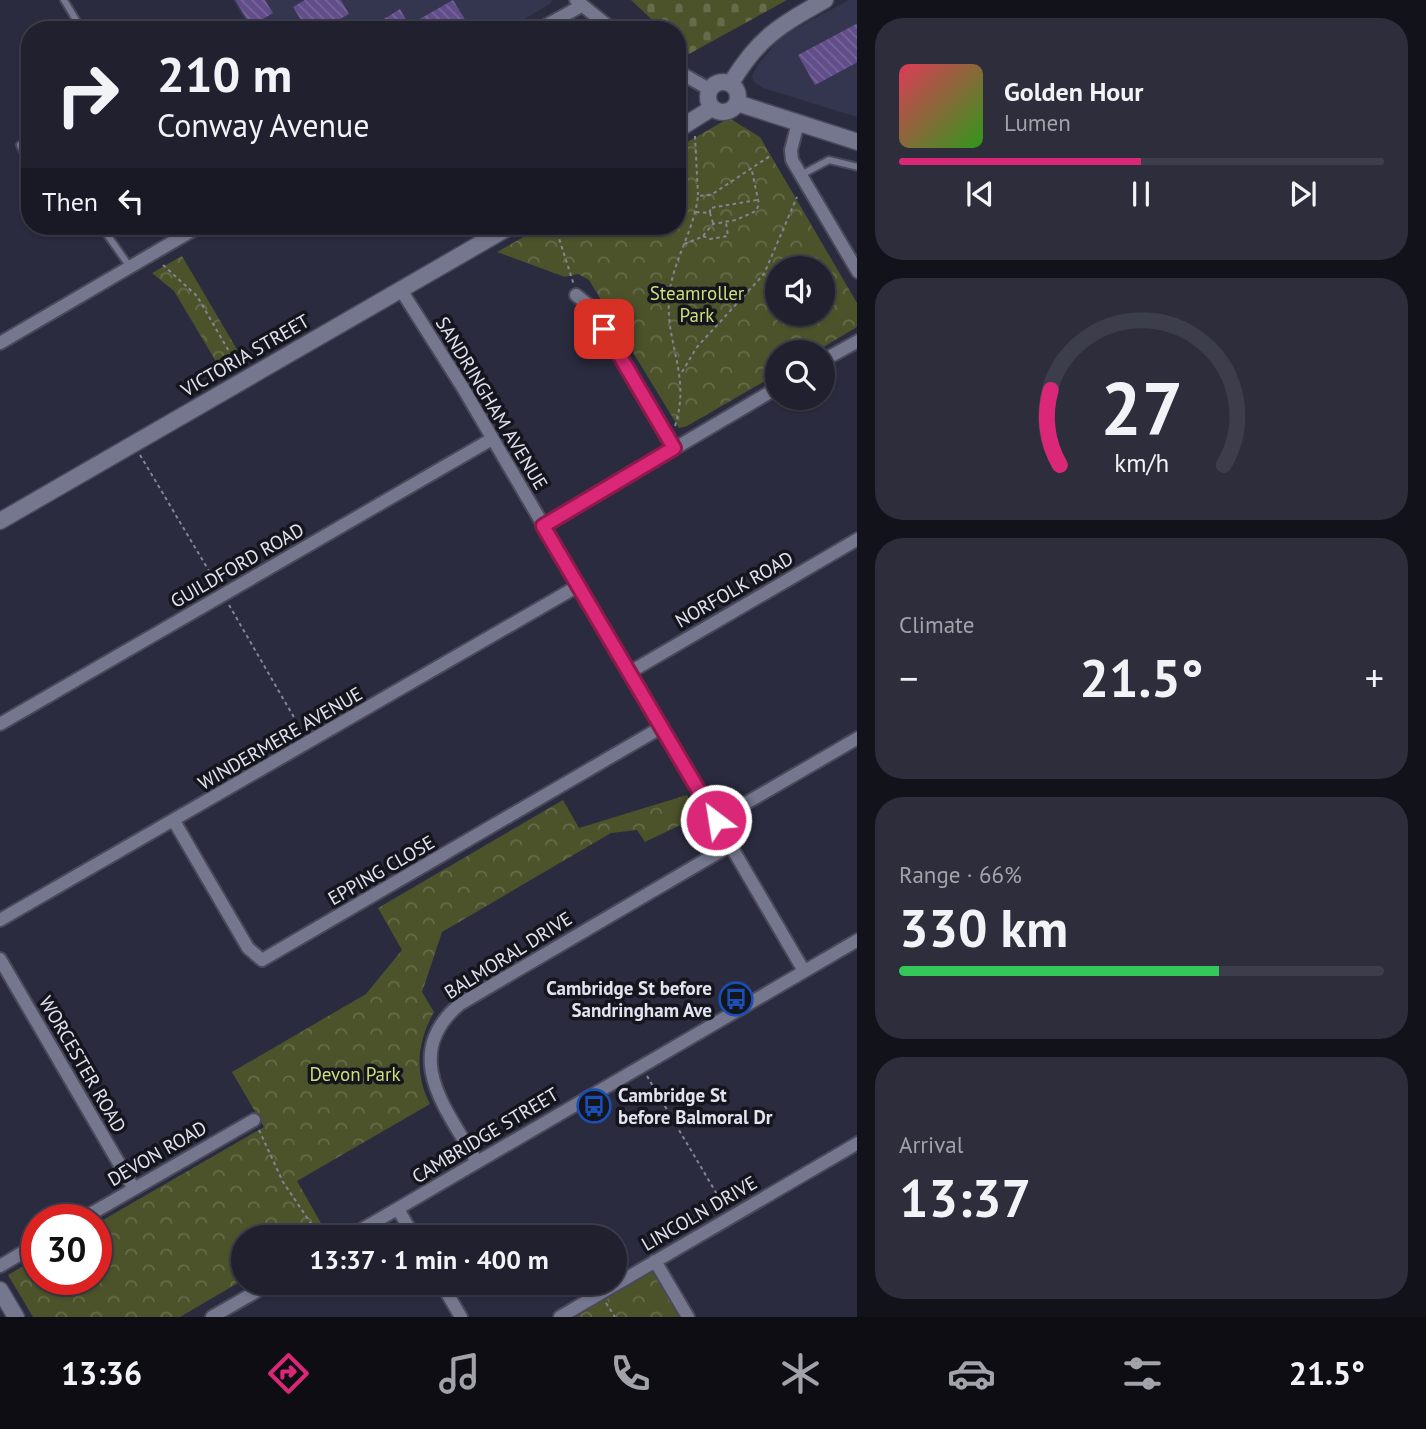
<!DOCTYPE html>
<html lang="en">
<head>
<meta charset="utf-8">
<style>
  body { margin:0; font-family:"PT Sans",sans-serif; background:#2d2d3b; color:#f1f3f6; height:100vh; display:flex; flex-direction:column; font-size:26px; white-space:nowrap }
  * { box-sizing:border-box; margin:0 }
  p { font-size:23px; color:#a2a3aa }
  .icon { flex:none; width:38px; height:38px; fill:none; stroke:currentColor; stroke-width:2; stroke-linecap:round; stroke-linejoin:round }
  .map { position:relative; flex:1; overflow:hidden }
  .drawer { display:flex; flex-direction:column; gap:18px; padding:18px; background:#12121a; width:569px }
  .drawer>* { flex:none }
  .hud { position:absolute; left:21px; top:21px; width:665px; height:214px; border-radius:28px; box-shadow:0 2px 5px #0004,0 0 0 2px #3d3e4b; background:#20202f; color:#f1f3f6; overflow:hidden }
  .controls { position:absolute; left:765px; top:256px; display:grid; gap:14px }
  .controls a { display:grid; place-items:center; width:70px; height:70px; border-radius:50%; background:#20202f; box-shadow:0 2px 5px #0004,0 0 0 2px #3d3e4b; font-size:35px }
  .speed { position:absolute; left:21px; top:1204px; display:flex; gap:14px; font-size:35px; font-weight:700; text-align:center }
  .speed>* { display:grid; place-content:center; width:91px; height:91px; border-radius:50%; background:#20202f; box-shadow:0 2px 5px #0004,0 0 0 2px #3d3e4b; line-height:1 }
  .speed .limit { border:10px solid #d22; background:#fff; color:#111 }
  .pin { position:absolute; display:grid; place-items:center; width:60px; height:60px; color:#fff; margin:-30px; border-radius:14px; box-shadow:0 4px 10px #0006 }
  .me { position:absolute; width:77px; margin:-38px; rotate:329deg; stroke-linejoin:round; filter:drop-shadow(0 0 5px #0008) }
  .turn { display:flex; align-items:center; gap:24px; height:147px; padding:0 21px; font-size:32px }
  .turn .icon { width:91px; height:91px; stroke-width:2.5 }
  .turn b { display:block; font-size:49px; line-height:60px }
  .then { display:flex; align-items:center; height:66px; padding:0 21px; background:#0003; gap:14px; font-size:26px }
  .big { font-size:52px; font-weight:800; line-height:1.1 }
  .drawer .card { flex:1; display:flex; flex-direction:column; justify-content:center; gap:10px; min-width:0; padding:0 24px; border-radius:28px; background:#2d2d3b }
  .drawer .dial { align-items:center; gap:0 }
  .dial svg { height:182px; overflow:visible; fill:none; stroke:#3d3e4b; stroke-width:7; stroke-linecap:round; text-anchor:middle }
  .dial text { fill:#f1f3f6; stroke:none }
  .song { display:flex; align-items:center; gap:21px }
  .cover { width:84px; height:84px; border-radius:10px; background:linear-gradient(135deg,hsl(350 70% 55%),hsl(110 70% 35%)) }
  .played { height:7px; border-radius:4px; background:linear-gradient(90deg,#db2777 50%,#3d3e4b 50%) }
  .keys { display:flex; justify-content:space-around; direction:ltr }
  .heat { display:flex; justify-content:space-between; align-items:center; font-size:38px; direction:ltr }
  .charge { height:10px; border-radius:5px; background:linear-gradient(90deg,#34c759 66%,#3d3e4b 0) }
  .trip { position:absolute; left:231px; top:1225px; width:396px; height:70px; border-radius:35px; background:#20202f; box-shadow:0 2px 5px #0004,0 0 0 2px #3d3e4b; font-weight:800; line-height:70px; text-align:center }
  .tab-bar { display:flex; height:112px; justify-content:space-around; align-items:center; background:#0d0d13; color:#a2a3aa }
  .tab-bar .icon { width:49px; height:49px }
  .tab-bar .selected { color:#db2777 }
  .tab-bar b { font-size:32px; color:#f1f3f6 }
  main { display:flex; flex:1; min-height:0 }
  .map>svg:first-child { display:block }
  .built { fill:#34354e }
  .cemetery { fill:url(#cemetery-stones) }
  .park { fill:url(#park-crowns); fill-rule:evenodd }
  .building { fill:url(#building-back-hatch) }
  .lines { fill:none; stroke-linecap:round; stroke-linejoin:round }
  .service-casing { stroke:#49495a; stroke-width:10 }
  .minor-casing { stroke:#49495a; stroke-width:16 }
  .tertiary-casing { stroke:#49495a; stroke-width:19 }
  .path { stroke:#838495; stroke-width:2; stroke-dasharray:3.5 3.5; stroke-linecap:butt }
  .service { stroke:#75778e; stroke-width:6 }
  .minor { stroke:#75778e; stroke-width:12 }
  .tertiary { stroke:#75778e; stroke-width:16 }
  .route-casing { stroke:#8e194d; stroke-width:18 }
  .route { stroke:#db2777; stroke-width:12 }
  .labels { text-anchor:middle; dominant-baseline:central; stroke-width:7; stroke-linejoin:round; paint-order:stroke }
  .park-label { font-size:19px; fill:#ccdf7b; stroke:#14151d }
  .street-label { font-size:19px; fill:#e2e3f0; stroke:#14151d }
  .poi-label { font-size:19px; font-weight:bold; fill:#e2e3f0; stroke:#14151d; text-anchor:end }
</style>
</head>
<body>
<main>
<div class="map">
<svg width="858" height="1317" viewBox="0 0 858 1317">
  <defs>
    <pattern id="cemetery-stones" width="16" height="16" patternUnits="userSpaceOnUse" patternTransform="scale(1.75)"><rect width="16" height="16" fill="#4c532b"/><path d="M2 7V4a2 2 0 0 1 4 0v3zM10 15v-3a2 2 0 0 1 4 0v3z" fill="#666c4a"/></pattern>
    <pattern id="park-crowns" width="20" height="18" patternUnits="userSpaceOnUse" patternTransform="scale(1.75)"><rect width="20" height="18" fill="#4c532b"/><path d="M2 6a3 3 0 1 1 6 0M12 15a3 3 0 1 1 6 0" fill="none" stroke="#666c4a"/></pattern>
    <pattern id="building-back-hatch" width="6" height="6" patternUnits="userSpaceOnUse" patternTransform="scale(1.75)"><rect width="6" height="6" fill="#614d89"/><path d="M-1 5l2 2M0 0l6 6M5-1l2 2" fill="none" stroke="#77669a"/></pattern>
  </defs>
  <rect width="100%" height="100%" fill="#2a2b3f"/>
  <path class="built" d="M233,0H552L550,4L506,30H250Z
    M849,0H857V117L763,88L754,82L752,76L757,66L781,36Z"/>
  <path class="cemetery" d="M631,0H787L689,54L677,43V30H663Z"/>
  <path class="park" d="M729,118L760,137L857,303V327L815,352H777V374L687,426L679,428L589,280L578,274L565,277L497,252L543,226H677V148ZM777,268H822V313H777Z
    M182,256L242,358L221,370L174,291L152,273Z
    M687,795L699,816L645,842L637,830L611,833L442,932L422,992L434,1012C417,1042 414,1073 430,1104L297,1181L326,1232L317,1237H243V1280L180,1317H33L8,1275L37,1258V1279H96V1224L264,1127L232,1072L366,994L402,950L378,908L563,800L579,828Z
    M651,1272L656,1274L682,1317H572Z"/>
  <path class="building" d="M235,0H265L273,13L251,26Z
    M305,0H341L349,14L340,19L346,30H300L296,23L301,20L293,7Z
    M453,0L466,21L450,30H366L400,9L409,25Z
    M858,23V62L815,85L798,55Z"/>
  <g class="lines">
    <defs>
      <path id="service" d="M64,0L82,30
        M20,145L30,165
        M801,175L829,160L858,167
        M101,226L130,267"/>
      <path id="minor" d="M576,0L613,30
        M538,30L581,6
        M677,71L709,89
        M798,123L791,150L792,160L858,272
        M401,290L463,388L804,971
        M576,295L591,307L674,448
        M0,343L200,226
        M822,361L858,341
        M543,526L777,388
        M630,672L858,539
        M0,724L492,439
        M717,820L858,738
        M174,821L248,948L262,960L662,727
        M0,920L578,586
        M0,959L134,1189
        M477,1162C447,1110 399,1055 460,1004L731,845
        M398,1209L414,1237
        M80,1220L254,1120
        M349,1237L858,940
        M655,1261L688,1317
        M0,1266L37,1244
        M441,1283L461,1317
        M212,1317L271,1283
        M560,1317L858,1143"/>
      <path id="tertiary" d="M708 97a15 15 0 1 1 30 0a15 15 0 1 1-30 0Z
        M731,83C759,37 779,26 825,0
        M737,103L858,142
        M677,130L712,108
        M0,521L511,226
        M0,1290L16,1317"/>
    </defs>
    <use href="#service" class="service-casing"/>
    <use href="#minor" class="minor-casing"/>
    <use href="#tertiary" class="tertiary-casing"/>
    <path class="path" d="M695,136L698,195
      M696,212L710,213L713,223
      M710,213V208L757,200
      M555,226L574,285
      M703,236L710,239L728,236L726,223
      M684,244L702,237L713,224L736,220L756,211L759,204L752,171
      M163,265L197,296L238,367
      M682,372L697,347L764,274L797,197
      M675,426C691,376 666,346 669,299C671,263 694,232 698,196L711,195L770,156
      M140,455L218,586
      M229,605L303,733
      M647,1076L724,1206
      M259,1130L283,1182L320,1237
      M606,1303L615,1317"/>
    <use href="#service" class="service"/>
    <use href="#minor" class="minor"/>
    <use href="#tertiary" class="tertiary"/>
  </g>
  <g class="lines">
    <defs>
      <path id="route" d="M604,329L674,448L543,526L716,820"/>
    </defs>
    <use href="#route" class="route-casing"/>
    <use href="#route" class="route"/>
  </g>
  <defs>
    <symbol id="bus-ring" viewBox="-11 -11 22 22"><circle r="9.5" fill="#14151d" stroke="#1a4fb4" stroke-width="1.5"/><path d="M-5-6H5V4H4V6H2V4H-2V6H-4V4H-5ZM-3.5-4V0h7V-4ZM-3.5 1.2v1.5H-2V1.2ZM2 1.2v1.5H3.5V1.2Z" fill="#1a4fb4"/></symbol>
  </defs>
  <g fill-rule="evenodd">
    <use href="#bus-ring" x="717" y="980" width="38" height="38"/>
    <use href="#bus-ring" x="575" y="1087" width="38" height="38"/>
  </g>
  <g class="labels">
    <g class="park-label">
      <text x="697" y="293">Steamroller<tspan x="697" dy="22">Park</tspan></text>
      <text x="355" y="1074">Devon Park</text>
    </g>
    <g class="street-label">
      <text transform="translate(245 355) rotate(-30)">VICTORIA STREET</text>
      <text transform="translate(492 403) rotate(59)">SANDRINGHAM AVENUE</text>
      <text transform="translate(237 565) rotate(-30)">GUILDFORD ROAD</text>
      <text transform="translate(734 589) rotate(-30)">NORFOLK ROAD</text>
      <text transform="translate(280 738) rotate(-30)">WINDERMERE AVENUE</text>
      <text transform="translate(381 870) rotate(-30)">EPPING CLOSE</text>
      <text transform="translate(508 955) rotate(-32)">BALMORAL DRIVE</text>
      <text transform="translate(83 1064) rotate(60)">WORCESTER ROAD</text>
      <text transform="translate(485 1135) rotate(-31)">CAMBRIDGE STREET</text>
      <text transform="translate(157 1153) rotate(-30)">DEVON ROAD</text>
      <text transform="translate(699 1213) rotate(-30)">LINCOLN DRIVE</text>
    </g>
    <g class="poi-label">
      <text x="712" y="988">Cambridge St before<tspan x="712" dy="22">Sandringham Ave</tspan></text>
      <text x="618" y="1095" text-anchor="start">Cambridge St<tspan x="618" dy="22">before Balmoral Dr</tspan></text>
    </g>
  </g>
</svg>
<div class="controls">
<a><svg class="icon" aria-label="sound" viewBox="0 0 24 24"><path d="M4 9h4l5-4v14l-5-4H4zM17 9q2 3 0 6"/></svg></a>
<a><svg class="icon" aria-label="search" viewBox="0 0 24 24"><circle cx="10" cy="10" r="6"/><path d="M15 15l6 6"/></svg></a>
</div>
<div class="speed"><div class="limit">30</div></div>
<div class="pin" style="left:604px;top:329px;background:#d93025"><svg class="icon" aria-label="arrive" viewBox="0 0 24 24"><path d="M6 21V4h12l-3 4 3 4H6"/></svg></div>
<svg class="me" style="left:716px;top:820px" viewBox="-20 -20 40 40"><circle r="17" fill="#db2777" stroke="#fff" stroke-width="3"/><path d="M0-11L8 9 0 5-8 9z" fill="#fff"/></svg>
<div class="trip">13:37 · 1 min · 400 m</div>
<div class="hud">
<div class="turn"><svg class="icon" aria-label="right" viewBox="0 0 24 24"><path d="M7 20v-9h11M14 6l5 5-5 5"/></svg><div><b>210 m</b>Conway Avenue</div></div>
<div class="then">Then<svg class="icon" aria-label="left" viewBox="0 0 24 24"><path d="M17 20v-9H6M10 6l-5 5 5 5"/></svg></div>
</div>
</div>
<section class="drawer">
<div class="card">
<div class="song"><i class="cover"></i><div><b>Golden Hour</b><p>Lumen</p></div></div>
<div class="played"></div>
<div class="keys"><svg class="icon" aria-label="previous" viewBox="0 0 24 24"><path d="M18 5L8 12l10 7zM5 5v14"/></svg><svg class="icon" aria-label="pause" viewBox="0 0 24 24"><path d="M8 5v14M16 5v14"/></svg><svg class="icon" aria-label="next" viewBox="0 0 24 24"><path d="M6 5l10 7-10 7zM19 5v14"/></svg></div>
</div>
<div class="card dial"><svg viewBox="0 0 100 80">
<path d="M14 69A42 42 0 1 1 86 69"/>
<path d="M14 69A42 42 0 0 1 10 36" stroke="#db2777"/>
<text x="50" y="56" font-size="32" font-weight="700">27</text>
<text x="50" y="72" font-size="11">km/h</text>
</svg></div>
<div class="card"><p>Climate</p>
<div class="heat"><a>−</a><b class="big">21.5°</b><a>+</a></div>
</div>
<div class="card"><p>Range · 66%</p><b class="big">330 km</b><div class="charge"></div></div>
<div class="card"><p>Arrival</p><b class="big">13:37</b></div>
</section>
</main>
<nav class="tab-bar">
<b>13:36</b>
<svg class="icon selected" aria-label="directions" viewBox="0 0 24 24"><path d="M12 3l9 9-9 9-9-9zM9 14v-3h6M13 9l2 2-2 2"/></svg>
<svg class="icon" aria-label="music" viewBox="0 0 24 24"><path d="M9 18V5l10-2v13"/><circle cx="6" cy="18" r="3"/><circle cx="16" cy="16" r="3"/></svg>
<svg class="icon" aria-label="phone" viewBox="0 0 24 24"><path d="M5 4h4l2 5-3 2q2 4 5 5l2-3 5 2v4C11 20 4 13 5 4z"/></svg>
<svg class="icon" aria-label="climate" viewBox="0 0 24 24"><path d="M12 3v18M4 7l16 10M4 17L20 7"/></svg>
<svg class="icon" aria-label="car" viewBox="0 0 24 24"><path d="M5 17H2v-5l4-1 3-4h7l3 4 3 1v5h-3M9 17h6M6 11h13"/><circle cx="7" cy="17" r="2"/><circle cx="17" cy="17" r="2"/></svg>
<svg class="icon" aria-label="filters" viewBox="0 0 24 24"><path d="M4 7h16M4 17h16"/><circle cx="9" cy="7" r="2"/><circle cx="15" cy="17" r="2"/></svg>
<b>21.5°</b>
</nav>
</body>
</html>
